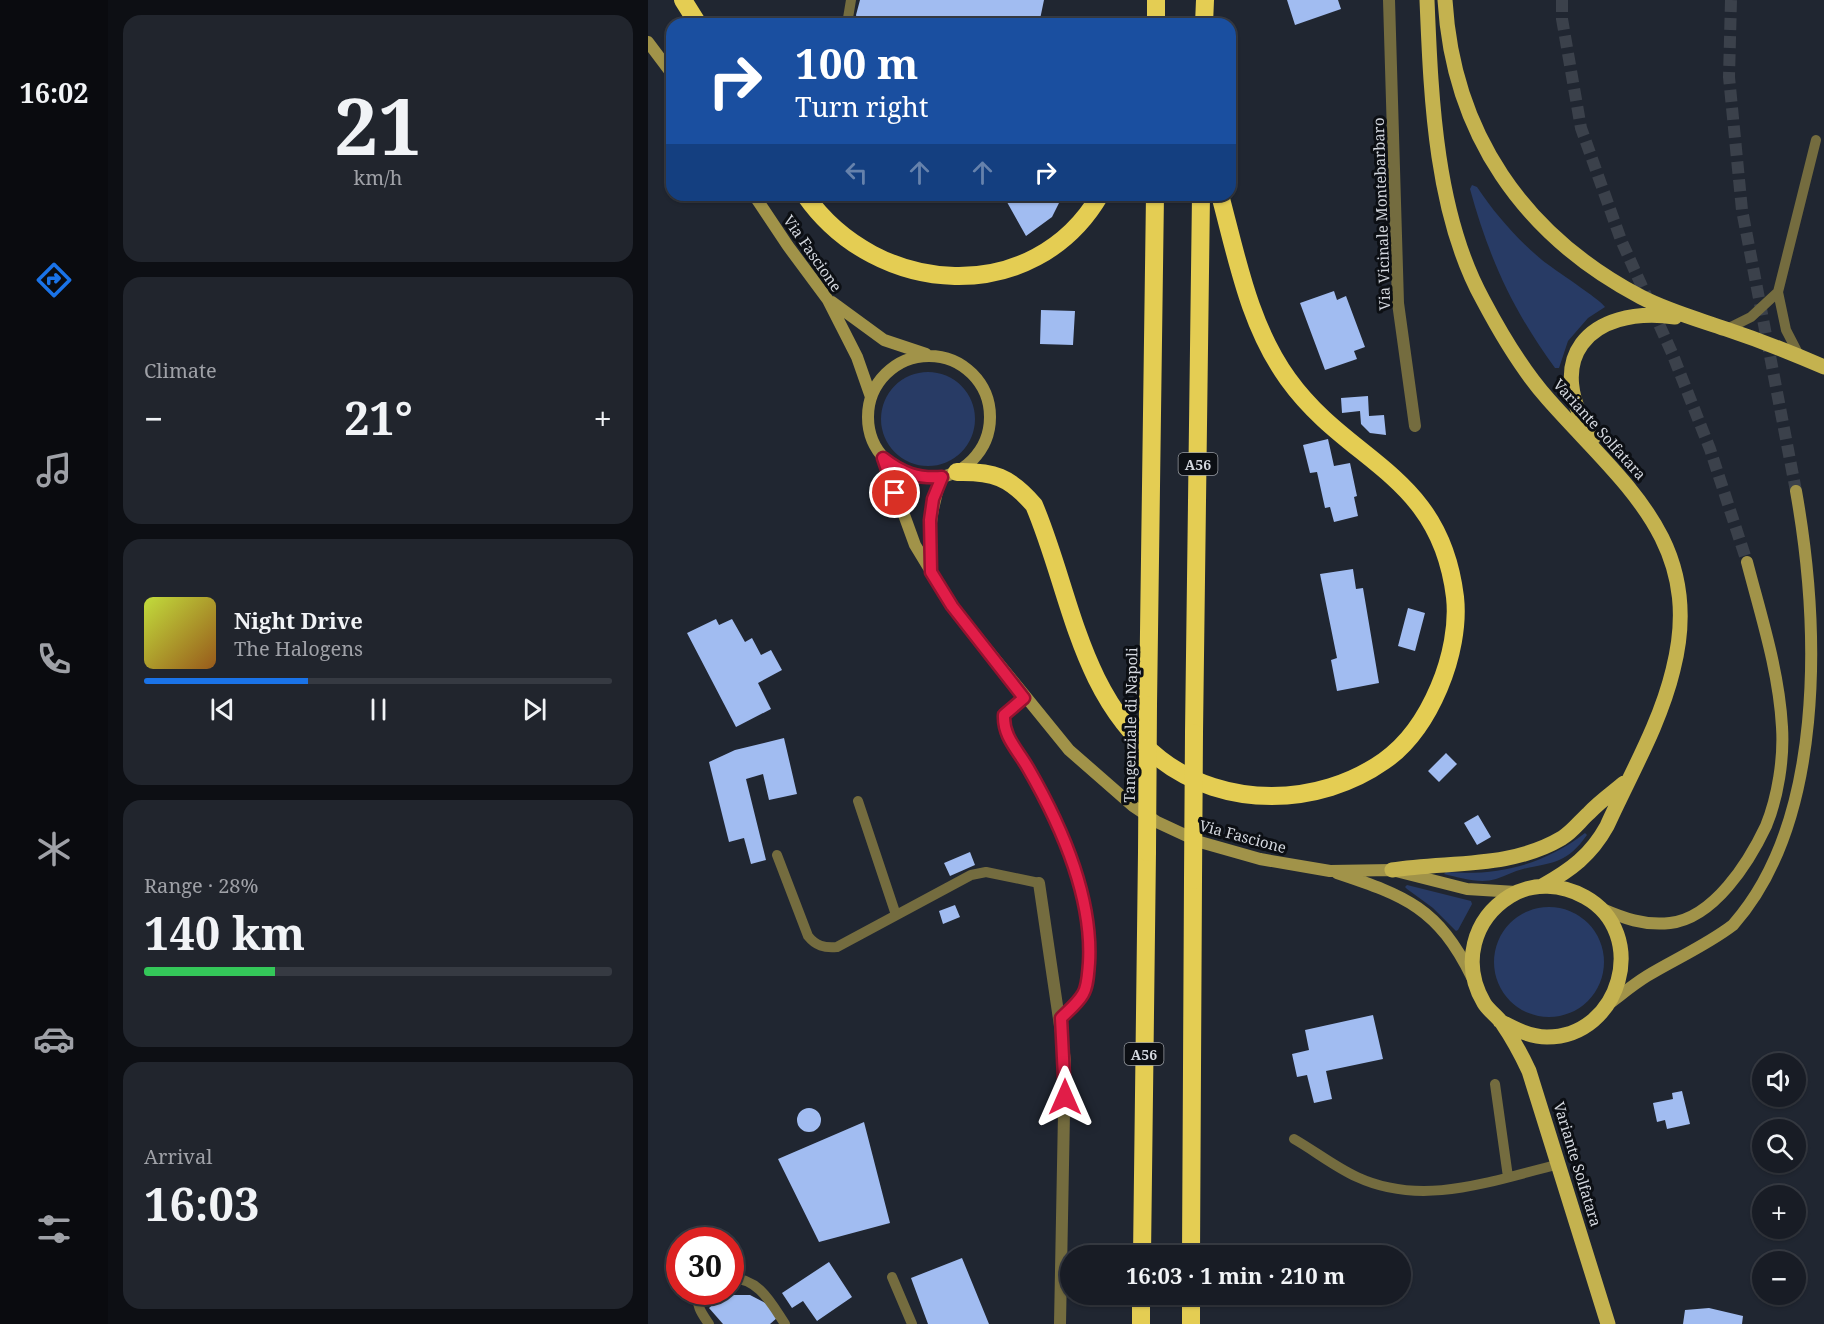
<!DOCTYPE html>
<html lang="en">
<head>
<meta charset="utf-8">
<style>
  body { margin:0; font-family:"Noto Serif",serif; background:#21252d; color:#f1f3f6; height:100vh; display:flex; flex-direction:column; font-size:22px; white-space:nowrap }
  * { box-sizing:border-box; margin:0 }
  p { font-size:20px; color:#9fa1a7 }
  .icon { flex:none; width:33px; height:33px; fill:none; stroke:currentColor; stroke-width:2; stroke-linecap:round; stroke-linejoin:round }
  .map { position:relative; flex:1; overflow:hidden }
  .panel { display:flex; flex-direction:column; gap:15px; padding:15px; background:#0d0f14; width:540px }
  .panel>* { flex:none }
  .top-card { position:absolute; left:18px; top:18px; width:570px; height:183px; border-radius:18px; box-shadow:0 2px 4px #0004,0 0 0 2px #363a42; background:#1a4fa0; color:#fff; overflow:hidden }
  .tools { position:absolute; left:1104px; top:1053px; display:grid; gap:12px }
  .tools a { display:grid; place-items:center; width:54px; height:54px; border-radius:50%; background:#181c25; box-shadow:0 2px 4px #0004,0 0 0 2px #363a42; font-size:30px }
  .speed { position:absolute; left:18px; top:1227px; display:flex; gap:12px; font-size:30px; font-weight:700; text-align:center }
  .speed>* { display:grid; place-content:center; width:78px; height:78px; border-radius:50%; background:#181c25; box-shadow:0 2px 4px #0004,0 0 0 2px #363a42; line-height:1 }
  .speed .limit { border:9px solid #d22; background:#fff; color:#111 }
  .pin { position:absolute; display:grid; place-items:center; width:51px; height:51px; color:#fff; margin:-26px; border:3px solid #fff; border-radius:50%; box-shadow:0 2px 6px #0007 }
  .me { position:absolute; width:66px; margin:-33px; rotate:0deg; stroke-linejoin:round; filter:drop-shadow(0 0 4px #0008) }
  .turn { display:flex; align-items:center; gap:21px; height:126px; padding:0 30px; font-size:27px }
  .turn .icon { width:78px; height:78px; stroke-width:2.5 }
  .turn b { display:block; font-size:42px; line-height:51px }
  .lanes { display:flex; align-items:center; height:57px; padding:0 30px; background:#0003; justify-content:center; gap:30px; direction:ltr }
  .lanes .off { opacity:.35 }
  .big { font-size:45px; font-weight:700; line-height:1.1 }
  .panel .card { flex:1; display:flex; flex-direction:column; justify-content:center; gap:9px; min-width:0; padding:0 21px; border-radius:18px; background:#21252d }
  .panel .dial { align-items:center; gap:0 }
  .dial b { font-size:78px; line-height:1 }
  .song { display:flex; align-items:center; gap:18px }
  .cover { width:72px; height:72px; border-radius:9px; background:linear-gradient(135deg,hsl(70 70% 55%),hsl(30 70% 35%)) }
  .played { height:6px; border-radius:3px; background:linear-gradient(90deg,#1a73e8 35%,#363a42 35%) }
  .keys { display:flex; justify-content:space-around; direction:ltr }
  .heat { display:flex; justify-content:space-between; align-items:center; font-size:33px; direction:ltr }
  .charge { height:9px; border-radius:4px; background:linear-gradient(90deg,#34c759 28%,#363a42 0) }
  .trip { position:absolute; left:412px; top:1245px; width:351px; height:60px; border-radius:30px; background:#181c25; box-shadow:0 2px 4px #0004,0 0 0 2px #363a42; font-weight:700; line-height:60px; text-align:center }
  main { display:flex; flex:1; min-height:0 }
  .tab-bar { display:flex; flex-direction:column; width:108px; justify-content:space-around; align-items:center; background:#0a0b0f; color:#9fa1a7 }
  .tab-bar .icon { width:42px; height:42px }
  .tab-bar .selected { color:#1a73e8 }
  .tab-bar b { font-size:27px; color:#f1f3f6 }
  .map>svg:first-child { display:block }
  .green { fill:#283b65 }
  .building { fill:#a1bcf1 }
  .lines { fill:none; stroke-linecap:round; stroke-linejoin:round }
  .secondary-tunnel { stroke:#3b414b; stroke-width:12; stroke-dasharray:12 6; stroke-linecap:butt }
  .lane { stroke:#746c3f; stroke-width:10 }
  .street { stroke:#746c3f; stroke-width:12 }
  .secondary { stroke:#a19349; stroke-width:12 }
  .primary { stroke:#c4b24f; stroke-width:15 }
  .highway { stroke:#e4cd53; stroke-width:18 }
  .highway-bridge { stroke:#e4cd53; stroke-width:18 }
  .route-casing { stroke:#92132f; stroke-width:15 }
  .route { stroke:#e11d48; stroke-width:10 }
  .labels { text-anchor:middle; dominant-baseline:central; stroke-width:6; stroke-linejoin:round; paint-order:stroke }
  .shield { fill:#0c0f14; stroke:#989ca2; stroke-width:1.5 }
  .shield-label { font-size:14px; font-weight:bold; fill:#d4d8df }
  .street-label { font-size:15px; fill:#d4d8df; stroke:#0c0f14 }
</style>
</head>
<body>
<main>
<nav class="tab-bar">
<b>16:02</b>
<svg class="icon selected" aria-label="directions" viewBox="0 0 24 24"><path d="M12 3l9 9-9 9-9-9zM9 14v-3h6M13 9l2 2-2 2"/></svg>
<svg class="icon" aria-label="music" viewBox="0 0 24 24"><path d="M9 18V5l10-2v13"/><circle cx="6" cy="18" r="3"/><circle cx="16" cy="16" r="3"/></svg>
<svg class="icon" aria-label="phone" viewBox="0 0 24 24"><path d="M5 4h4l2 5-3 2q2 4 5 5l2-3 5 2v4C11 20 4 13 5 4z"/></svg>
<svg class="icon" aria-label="climate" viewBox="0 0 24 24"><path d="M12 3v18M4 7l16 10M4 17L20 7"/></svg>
<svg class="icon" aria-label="car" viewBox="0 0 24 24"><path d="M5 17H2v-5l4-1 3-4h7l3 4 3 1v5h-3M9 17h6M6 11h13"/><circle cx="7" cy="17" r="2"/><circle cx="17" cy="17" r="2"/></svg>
<svg class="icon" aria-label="filters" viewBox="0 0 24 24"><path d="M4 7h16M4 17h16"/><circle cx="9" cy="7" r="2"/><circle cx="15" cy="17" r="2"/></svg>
</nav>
<section class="panel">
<div class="card dial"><b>21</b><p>km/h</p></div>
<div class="card"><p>Climate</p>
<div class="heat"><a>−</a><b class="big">21°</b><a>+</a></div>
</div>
<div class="card">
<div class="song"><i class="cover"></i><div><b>Night Drive</b><p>The Halogens</p></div></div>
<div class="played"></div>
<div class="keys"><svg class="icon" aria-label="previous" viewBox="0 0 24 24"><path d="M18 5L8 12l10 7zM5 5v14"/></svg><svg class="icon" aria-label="pause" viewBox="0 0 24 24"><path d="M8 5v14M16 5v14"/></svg><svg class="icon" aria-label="next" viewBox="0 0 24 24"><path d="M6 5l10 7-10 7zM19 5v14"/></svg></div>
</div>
<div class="card"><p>Range · 28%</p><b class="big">140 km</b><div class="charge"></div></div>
<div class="card"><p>Arrival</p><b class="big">16:03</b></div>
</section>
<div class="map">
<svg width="1176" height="1324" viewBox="0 0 1176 1324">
  <rect width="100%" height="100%" fill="#202631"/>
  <path class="green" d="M824,185L829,187C847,214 869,239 894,260C905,269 953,300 957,307L940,318L920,341L911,368H907C864,309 841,258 822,189Z
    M233 419a47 47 0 1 1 94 0a47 47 0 1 1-94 0Z
    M937,833L939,835C919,863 907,862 875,869C866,871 857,876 848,879C832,884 813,878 796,874L798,872C851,876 895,865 937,833Z
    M759,885L823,901L824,904L810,930L808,931L785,908L759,889L757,887Z
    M846 962a55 55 0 1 1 110 0a55 55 0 1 1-110 0Z"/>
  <path class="building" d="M212,0H396L391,24H210L208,15Z
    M639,0H690L693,9L647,25Z
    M355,195H415L404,217L378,236Z
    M686,291L689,300L698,296L717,347L706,351L709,359L677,370L652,303Z
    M393,310L427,311L425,345L392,344Z
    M720,396L721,416L736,415L738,435L722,433L713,424L712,411L694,413L693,398Z
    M680,439L686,466L702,463L709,496L706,497L710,516L686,522L682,507L677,508L669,472L662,473L655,445Z
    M705,569L708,589L715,588L731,683L689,691L683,660L689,658L672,574Z
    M760,608L777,613L767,651L750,646Z
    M68,619L71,625L84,619L97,642L104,638L113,655L123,650L134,670L110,683L123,709L88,727L39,633Z
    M136,738L149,794L121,800L115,774L98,779L118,860L103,864L96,838L81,842L61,762L87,750Z
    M798,753L809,764L791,782L780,771Z
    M830,815L843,837L829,845L816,823Z
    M322,852L327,865L302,876L296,863Z
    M307,905L312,917L295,924L291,911Z
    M725,1015L735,1059L678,1071L684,1099L666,1103L659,1075L649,1077L644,1054L661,1050L657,1030Z
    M1034,1091L1042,1124L1019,1129L1017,1120L1009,1122L1005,1103L1025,1099L1024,1093Z
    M149 1120a12 12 0 1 1 24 0a12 12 0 1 1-24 0Z
    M216,1122L242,1223L171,1242L130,1159Z
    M314,1258L341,1324H280L263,1278Z
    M181,1262L204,1297L169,1321L155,1301L144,1308L134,1293Z
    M76,1295H102L121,1305L130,1317L122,1324H75L61,1308Z
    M1061,1308L1095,1316L1094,1324H1035L1037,1310Z"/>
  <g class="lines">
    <path class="secondary-tunnel" d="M914,0V19L933,128L973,240L1024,353L1062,449L1099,562
      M1083,0L1081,77L1094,210L1148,491"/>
    <path class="lane" d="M199,24L203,0
      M1079,329L1103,317L1130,292
      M1152,357L1138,330L1130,292L1168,140
      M376,698L355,715C355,737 370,750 380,768C413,826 444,896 441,963C440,973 440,986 435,994C430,1003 420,1011 413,1018
      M210,801L248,915
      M129,855L160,936C168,946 176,948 189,947L323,875L338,872L391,883
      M847,1084L860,1177
      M646,1139C667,1151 687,1167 709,1177C776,1208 845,1180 912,1164
      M244,1277L264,1324
      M82,1278C111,1278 123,1303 137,1324
      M51,1292C47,1305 54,1314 61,1324"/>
    <path class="street" d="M741,0L750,303L767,426
      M391,883L417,1060L412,1324"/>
    <path class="secondary" d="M0,42L24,74
      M106,195L140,246L180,300L209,357L223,397
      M184,302L236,340L278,354
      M220 417a61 61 0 1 1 122 0a61 61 0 1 1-122 0Z
      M235,457L267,545L304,606L421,750L485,806L509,822L552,842L612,859L682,871L744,870L819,889L868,892
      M282,568C281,535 282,508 294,477
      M689,873C758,896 790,908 824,977
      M952,908C975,918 996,926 1022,923C1066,918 1101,862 1118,826C1130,797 1136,758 1134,727C1131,671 1113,616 1099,562
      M962,1003C974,994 986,984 999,976C1027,959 1059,945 1085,925C1176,822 1173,632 1148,491"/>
    <path class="primary" d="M779,0C783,96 787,213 835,300C853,334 874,370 900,399C974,483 1058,542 1025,670C1012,724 982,775 959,826C943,855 923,870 894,886
      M797,0C805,133 875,235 993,297C1020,311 1049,319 1078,329C1111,340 1144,353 1176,367
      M945,438C893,360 940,305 1027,317
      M744,870C801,861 862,869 914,838C925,831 932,821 941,813C951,802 964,793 976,783
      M852,1021C867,1029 882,1037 899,1037C973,1037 1002,933 937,897C914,884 885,882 862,896C825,919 813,964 836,1003C840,1010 849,1016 854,1023C865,1039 873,1054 881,1071L960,1324"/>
    <path class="highway" d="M35,0L50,24
      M508,24V0
      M556,24L557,0
      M157,195C229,298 386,308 452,195
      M309,472C345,471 362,477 386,505C423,592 431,696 512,759C576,809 671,807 736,761C782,729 813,652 807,597C792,473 701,464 640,379C601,325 589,258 572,195
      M500,705L507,195
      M546,733L553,195
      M494,1256L499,852
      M543,1256L545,880
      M493,1324V1294
      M543,1324V1294"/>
    <path class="highway-bridge" d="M499,852L500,705
      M545,880L546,733"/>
  </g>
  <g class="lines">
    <defs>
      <path id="route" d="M247,493L235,458C254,473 270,479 294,477L285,499L282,520L283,572L304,606L376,698L356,715C355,737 370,750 380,768C413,825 445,896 441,963C440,973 440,986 435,994C430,1003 420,1011 413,1018L417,1097"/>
    </defs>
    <use href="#route" class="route-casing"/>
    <use href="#route" class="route"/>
  </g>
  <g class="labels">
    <g class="shield">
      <rect x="530.5" y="453" width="39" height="22" rx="4.5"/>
      <rect x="476.5" y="1043" width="39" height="22" rx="4.5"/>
    </g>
    <g class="shield-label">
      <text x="550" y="464">A56</text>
      <text x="496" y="1054">A56</text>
    </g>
    <g class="street-label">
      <text transform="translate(733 214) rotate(-92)">Via Vicinale Montebarbaro</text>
      <text transform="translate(165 253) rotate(55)">Via Fascione</text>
      <text transform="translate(952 429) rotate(48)">Variante Solfatara</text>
      <text transform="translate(482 725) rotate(-89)">Tangenziale di Napoli</text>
      <text transform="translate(595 836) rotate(15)">Via Fascione</text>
      <text transform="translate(930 1164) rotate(73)">Variante Solfatara</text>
    </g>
  </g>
</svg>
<div class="tools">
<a><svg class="icon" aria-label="sound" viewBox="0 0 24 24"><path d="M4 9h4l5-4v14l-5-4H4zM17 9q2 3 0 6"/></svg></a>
<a><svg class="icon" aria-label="search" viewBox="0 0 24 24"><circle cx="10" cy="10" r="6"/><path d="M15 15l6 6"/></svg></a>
<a>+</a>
<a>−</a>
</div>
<div class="speed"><div class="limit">30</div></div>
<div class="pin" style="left:247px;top:493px;background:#d93025"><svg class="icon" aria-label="arrive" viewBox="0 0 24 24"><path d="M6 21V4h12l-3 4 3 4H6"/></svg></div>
<svg class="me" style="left:417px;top:1097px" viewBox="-20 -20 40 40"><path d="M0-17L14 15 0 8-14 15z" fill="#e11d48" stroke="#fff" stroke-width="4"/></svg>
<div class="trip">16:03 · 1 min · 210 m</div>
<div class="top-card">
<div class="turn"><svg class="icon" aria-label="right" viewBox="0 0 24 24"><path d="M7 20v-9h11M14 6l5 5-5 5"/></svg><div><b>100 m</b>Turn right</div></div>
<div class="lanes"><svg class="icon off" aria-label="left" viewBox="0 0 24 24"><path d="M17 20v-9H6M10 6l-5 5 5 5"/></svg><svg class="icon off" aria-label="ahead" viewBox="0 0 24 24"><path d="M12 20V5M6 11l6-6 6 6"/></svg><svg class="icon off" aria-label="ahead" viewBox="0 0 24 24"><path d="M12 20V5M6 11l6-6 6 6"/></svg><svg class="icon" aria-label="right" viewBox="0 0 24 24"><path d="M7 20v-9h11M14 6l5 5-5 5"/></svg></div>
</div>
</div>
</main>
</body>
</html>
